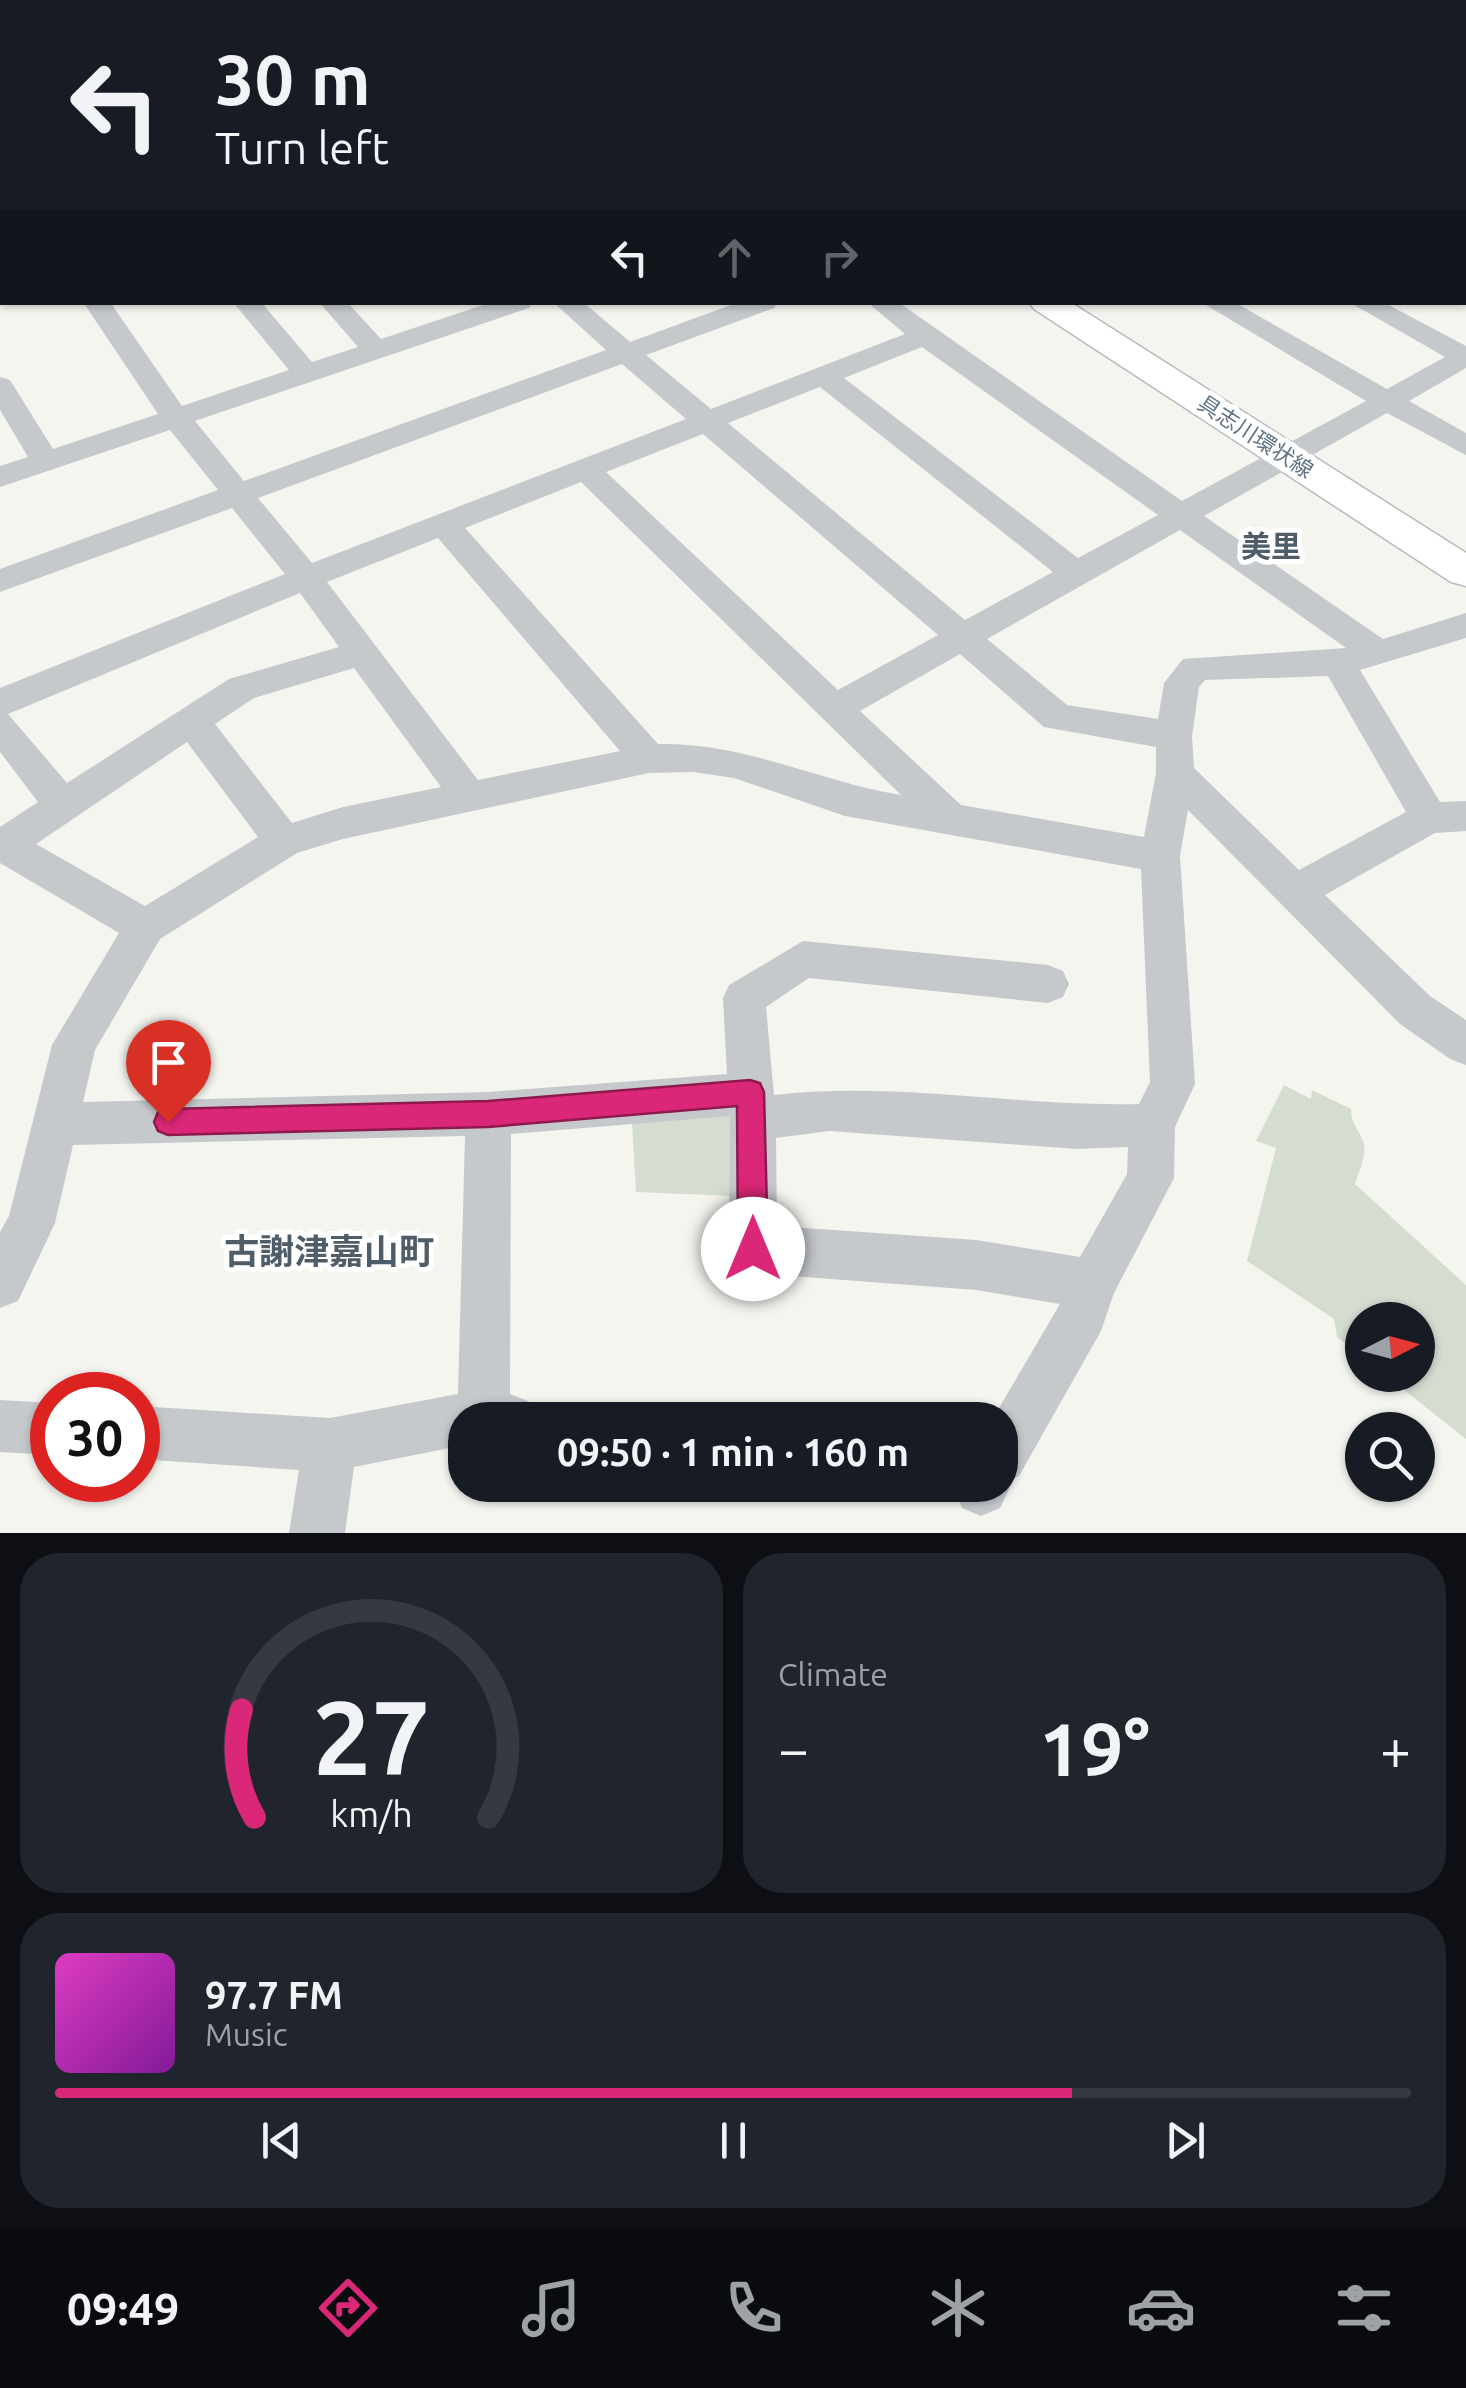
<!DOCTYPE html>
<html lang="en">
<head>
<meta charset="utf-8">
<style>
  body { margin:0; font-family:Ubuntu,"Noto Sans JP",sans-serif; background:#20242c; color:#f1f3f6; height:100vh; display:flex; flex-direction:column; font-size:38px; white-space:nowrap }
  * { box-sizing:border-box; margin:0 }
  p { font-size:32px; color:#9ea1a6 }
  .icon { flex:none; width:55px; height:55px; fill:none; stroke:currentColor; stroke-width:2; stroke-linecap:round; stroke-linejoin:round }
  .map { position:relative; height:1533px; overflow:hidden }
  .side { display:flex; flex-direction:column; gap:20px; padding:20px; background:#0d0f14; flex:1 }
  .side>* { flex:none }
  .hud { position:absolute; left:0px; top:0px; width:1468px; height:305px; box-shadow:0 2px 8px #0004; background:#171b24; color:#f1f3f6; overflow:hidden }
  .needle { width:65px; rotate:84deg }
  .tools { position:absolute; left:1345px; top:1302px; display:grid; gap:20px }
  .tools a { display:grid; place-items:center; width:90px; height:90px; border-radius:50%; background:#171b24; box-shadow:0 2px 8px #0004; font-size:50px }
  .speed { position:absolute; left:30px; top:1372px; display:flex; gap:20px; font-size:50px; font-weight:700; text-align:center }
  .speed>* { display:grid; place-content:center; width:130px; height:130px; border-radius:50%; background:#171b24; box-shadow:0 2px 8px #0004; line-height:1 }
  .speed .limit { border:15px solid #d22; background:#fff; color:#111 }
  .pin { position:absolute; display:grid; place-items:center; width:85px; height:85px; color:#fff; margin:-102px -42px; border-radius:50% 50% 50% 0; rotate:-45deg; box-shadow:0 0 10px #0007 }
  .pin .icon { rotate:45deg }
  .me { position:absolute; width:110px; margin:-55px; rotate:0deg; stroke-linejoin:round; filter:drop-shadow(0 0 8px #0008) }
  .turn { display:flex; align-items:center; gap:35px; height:210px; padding:0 50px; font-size:45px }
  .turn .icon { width:130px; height:130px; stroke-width:2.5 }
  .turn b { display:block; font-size:70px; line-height:85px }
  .lanes { display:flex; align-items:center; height:95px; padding:0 50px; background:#0003; justify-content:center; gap:50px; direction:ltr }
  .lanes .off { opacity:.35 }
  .big { font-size:75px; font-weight:700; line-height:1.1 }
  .side .tile { flex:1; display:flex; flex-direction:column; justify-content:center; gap:15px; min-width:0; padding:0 35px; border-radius:40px; background:#20242c }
  .side .dial { align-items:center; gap:0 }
  .dial svg { height:260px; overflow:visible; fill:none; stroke:#363941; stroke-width:7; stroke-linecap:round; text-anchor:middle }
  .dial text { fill:#f1f3f6; stroke:none }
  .song { display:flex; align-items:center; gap:30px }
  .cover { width:120px; height:120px; border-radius:15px; background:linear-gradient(135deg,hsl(310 70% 55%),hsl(290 70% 35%)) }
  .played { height:10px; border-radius:5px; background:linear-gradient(90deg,#db2777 75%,#363941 75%) }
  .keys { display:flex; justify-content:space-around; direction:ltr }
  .heat { display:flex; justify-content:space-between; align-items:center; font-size:55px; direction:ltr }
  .side .tiles { flex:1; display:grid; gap:20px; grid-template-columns:1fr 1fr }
  .tile:last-child { grid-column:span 2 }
  .trip { position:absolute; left:448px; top:1402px; width:570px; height:100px; border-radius:40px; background:#171b24; box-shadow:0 2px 8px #0004; font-weight:700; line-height:100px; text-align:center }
  .dock { display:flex; height:160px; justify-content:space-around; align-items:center; background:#090b0e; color:#9ea1a6 }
  .dock .icon { width:70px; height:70px }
  .dock .on { color:#db2777 }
  .dock b { font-size:45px; color:#f1f3f6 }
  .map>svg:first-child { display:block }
  .green { fill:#d5ddd1 }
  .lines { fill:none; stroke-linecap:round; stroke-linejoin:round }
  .major-casing { stroke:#b6babe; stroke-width:3 }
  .minor { fill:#c6c9cc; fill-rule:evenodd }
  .major { fill:#fff; fill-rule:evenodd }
  .wall { fill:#949b9f }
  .shaded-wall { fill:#787e82 }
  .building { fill:#acb4b9; stroke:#787e82; stroke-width:2.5 }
  .route { fill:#db2777; stroke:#8e194d; stroke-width:2.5 }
  .labels { text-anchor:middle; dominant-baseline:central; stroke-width:10; stroke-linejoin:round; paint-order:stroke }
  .far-street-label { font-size:22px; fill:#617484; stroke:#fff }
  .quarter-label { font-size:30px; font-weight:bold; fill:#4f5d69; stroke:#fff }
  .near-quarter-label { font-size:35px; font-weight:bold; fill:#4f5d69; stroke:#fff }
</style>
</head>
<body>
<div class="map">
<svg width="1466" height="1533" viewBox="0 0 1466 1533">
  <rect width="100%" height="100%" fill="#f5f5f0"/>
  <path class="green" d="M1284,1085L1311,1099L1312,1090L1351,1109C1351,1124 1358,1128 1363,1141C1368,1155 1359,1170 1355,1184L1466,1285V1439L1385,1375H1418V1320H1362V1357L1337,1337L1334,1319L1247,1261L1276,1148L1256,1141Z
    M752,1093L754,1197L636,1192L631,1105Z"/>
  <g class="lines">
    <defs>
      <path id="major" d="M554,0H581L582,2H555Z
        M1029,302H1070L1466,553V586L1451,582L1034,309Z"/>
    </defs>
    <use href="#major" class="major-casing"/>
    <path class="minor" d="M129,0H149L151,2H131Z
      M432,0H453L455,2H434Z
      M678,0H700L702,2H680Z
      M1329,0H1354L1356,2H1331Z
      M1465,44H1466V57H1465Z
      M0,107H2V121H0Z
      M1465,114H1466V128H1465Z
      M1465,144H1466V158H1465Z
      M0,154L2,155V174H0Z
      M1465,177H1466V192H1465Z
      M1465,213H1466V228H1465Z
      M2,225V241L0,242V226Z
      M1465,278H1466V294H1465Z
      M2,281V297L0,298V282Z
      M83,302H110L182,406L289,370L233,302H261L312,362L358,347L319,302H347L381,339L492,302H533L529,308L195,421L244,481L606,350L553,302H583L630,342L739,302H778L774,308L646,355L711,409L905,334L867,302H898L1182,501L1366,401L1201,302H1234L1387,389L1445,357L1349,302H1383L1466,346V368L1409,401L1466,433V455L1387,413L1204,516L1383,639L1466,613V638L1360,670L1440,802L1466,801V831L1435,833L1325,895L1430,996L1466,1020V1065L1450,1059L1400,1024L1188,810L1180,856L1195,1084L1175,1127L1174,1178L1114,1293L1101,1331L1019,1476L1009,1480L1011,1485L1000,1508L981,1516L962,1508L954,1489L955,1485H1000V1420H992L1060,1304L976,1290L753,1273L736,1266L729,1249L730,1116L511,1134L510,1394L528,1401L535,1420H465V1445L354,1467L345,1533H289L299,1470L138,1459V1406L330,1418L458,1394L465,1136L73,1145L55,1223L18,1301L0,1308V1232L9,1216L52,1045L119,933L0,863V827L38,802L0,752V688L285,574L232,508L0,592V569L218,490L170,430L0,487V466L28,457L0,410V377L10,380L53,449L158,414ZM922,347L1158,515L1078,558L844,378ZM622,364L686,419L312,563L258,498ZM820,387L1053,572L965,620L728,423ZM703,434L938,635L838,690L606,472ZM581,482L901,795C817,781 744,742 658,744L465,528ZM1180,530L1346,648L1183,659L1164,683L1158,719L1067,705L987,639ZM438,538L620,751L478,780L327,582ZM300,593L339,647L229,679L67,783L8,714ZM960,654L1044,727L1156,747V773L1144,837L961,805L860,711ZM354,668L441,787L343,807L292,823L215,724L254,698ZM1328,676L1406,812L1299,870L1194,768L1192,736L1199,687L1205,680ZM187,742L258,837L145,906L36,844ZM693,772L734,778L845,816L1141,869L1150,1082L1139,1104C1017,1107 895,1081 774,1095L766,1007L809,978L1048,1003L1063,997L1069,984L1063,971L1048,965L803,941L729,985L723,998L727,1074L488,1092L83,1102L95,1050L160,939L297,853L343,839L649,773ZM829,1131L1077,1149L1128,1147L1127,1174L1080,1257L976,1240L777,1226L776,1138Z
      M0,1400L52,1403V1455L0,1452Z"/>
    <use href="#major" class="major"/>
  </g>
  <path class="wall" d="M857,0H1076L1081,2H857Z"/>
  <path class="shaded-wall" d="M110,0H136L137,2H111Z"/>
  <path class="building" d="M870,0H1022L1013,2H874Z
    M1027,0H1076L1081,2H1032Z"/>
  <path class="route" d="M750,1080L760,1083L764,1092L768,1249L763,1259L753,1264L743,1259L738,1249L737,1106L488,1127L168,1135L158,1131L154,1122L158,1112L168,1109L488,1101Z"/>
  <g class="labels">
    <g class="far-street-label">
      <text transform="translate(1256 436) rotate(33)">具志川環状線</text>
    </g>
    <g class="quarter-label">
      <text x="1271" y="546">美里</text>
    </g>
    <g class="near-quarter-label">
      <text x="329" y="1251">古謝津嘉山町</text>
    </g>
  </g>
</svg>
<div class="tools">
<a><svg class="needle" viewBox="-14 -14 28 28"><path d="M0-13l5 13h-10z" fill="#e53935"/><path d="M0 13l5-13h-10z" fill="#9ea1a6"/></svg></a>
<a><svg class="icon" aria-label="search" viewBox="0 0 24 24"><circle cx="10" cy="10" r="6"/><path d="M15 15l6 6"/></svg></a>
</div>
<div class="speed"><div class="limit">30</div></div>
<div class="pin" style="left:168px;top:1122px;background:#d93025"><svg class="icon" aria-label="arrive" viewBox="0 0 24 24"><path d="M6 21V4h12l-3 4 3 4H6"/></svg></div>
<svg class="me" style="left:753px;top:1249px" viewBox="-20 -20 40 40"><circle r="19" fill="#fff"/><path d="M0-13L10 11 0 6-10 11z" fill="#db2777"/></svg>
<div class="trip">09:50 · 1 min · 160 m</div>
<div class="hud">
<div class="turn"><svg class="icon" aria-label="left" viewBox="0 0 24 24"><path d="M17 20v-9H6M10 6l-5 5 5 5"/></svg><div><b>30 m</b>Turn left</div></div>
<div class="lanes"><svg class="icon" aria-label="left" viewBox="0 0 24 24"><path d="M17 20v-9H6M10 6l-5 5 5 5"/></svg><svg class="icon off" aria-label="ahead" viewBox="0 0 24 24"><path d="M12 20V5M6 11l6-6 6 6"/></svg><svg class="icon off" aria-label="right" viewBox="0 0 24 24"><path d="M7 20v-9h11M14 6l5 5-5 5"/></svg></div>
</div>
</div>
<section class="side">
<div class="tiles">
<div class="tile dial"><svg viewBox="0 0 100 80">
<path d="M14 69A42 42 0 1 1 86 69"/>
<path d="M14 69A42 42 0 0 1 10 36" stroke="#db2777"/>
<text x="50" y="56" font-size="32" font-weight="700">27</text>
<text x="50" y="72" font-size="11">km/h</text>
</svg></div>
<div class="tile"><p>Climate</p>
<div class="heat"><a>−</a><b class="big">19°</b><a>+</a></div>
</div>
<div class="tile">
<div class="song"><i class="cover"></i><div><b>97.7 FM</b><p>Music</p></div></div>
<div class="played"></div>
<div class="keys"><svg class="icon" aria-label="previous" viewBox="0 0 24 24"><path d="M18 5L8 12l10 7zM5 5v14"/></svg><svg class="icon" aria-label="pause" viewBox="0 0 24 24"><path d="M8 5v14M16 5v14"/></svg><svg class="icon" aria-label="next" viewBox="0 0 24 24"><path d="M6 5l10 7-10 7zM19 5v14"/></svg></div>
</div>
</div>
</section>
<nav class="dock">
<b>09:49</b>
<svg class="icon on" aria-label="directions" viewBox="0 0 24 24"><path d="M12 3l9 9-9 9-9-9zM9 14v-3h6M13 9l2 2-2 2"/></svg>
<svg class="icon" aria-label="music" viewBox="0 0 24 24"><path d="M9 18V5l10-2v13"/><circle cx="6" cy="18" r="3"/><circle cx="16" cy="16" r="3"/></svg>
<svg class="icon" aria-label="phone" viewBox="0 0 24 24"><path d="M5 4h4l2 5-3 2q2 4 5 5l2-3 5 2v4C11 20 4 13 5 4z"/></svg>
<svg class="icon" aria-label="climate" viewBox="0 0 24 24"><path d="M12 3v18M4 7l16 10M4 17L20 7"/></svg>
<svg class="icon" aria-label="car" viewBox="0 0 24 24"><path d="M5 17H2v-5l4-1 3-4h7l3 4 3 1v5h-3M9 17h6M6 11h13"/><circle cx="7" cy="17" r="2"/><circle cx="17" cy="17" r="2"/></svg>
<svg class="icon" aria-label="filters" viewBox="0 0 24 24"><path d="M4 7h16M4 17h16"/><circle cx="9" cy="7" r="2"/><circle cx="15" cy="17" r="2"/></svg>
</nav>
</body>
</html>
